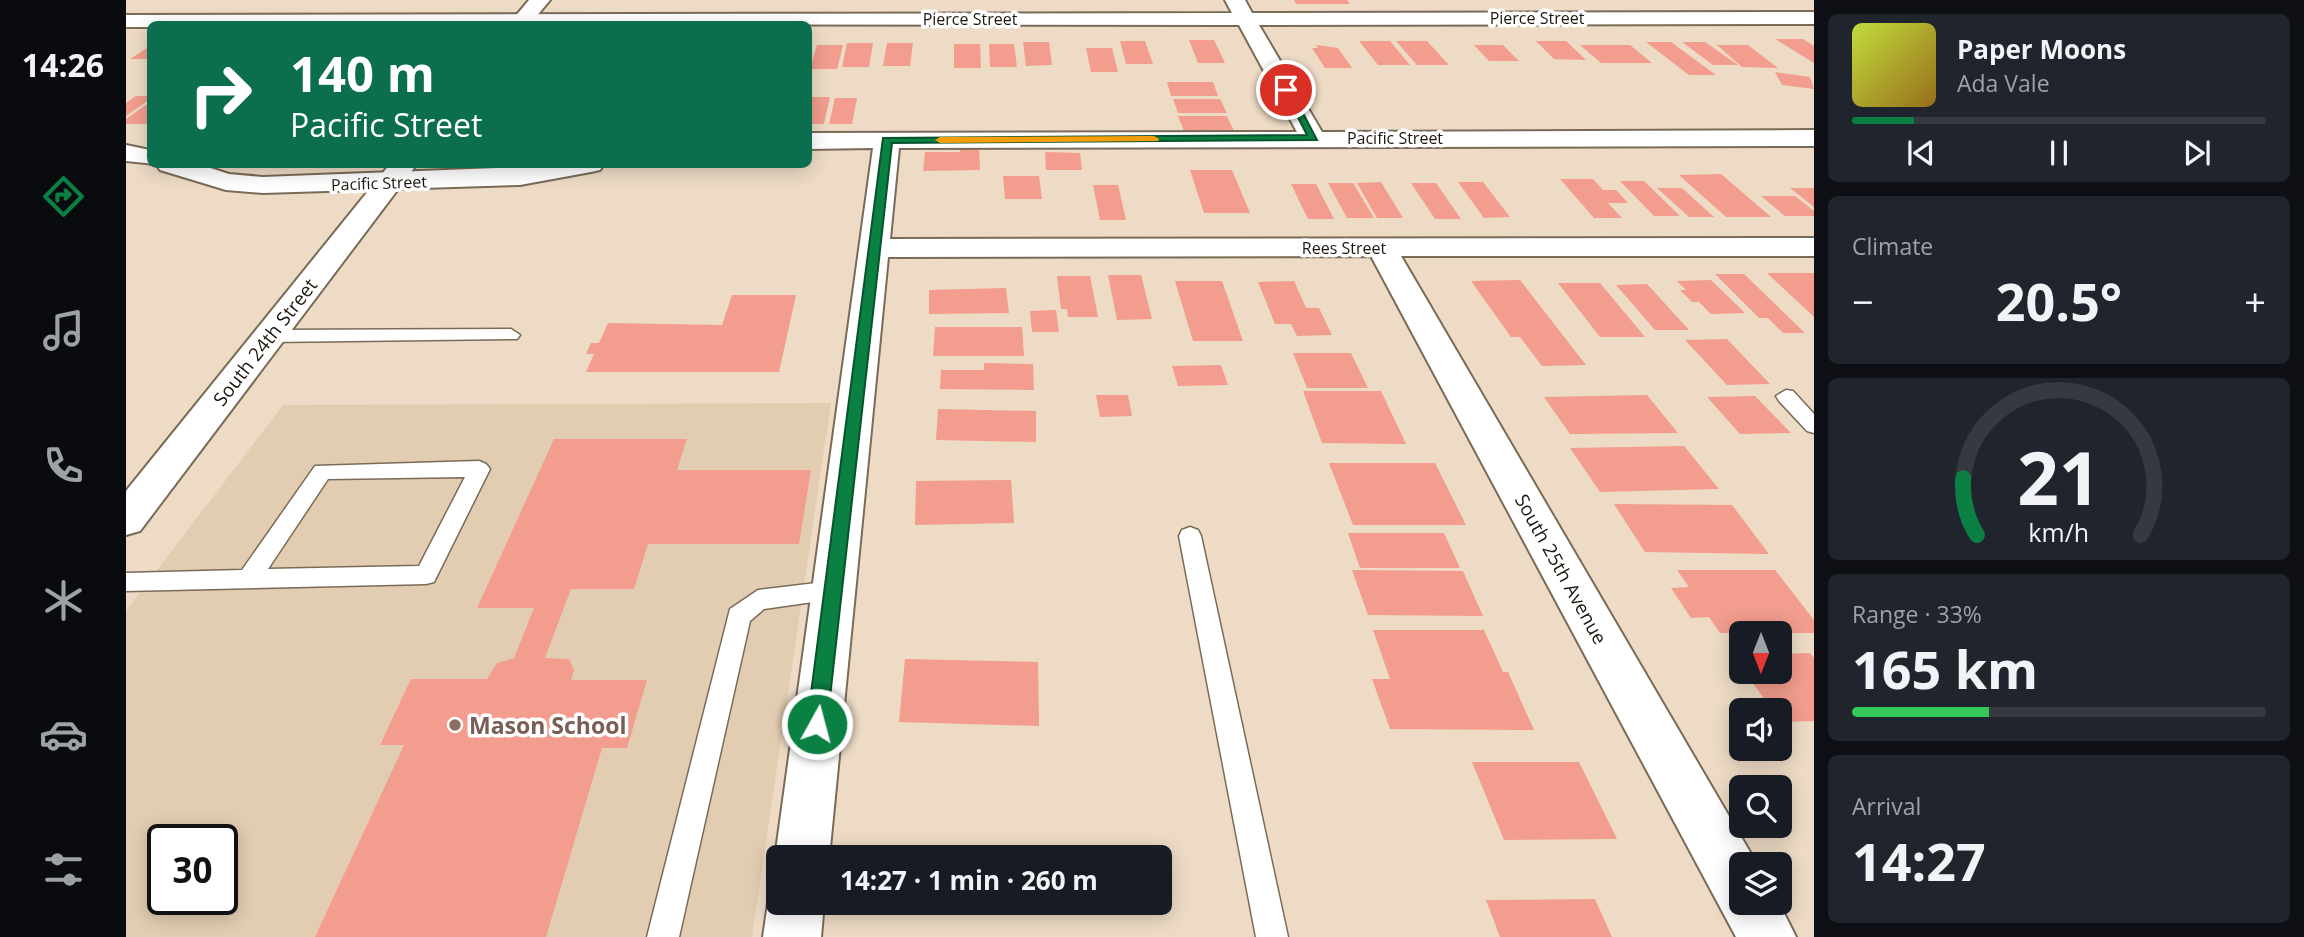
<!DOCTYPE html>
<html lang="en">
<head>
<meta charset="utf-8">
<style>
  body { margin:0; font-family:"Open Sans",sans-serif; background:#20242c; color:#f1f3f6; height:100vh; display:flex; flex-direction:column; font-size:26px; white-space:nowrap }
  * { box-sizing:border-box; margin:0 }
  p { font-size:23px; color:#9ea1a6 }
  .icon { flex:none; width:38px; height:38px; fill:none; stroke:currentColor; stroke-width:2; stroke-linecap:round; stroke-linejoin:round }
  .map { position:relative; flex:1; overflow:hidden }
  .sheet { display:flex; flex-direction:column; gap:14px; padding:14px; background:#0d0f14; width:490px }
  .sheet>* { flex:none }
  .hud { position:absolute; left:21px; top:21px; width:665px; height:147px; border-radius:10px; box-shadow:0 4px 18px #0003; background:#0b6e4f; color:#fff; overflow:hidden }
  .needle { width:46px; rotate:180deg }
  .tools { position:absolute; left:1603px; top:621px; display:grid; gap:14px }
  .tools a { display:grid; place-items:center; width:63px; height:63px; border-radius:10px; background:#171b24; box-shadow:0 4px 18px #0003; font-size:35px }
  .speed { position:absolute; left:21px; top:824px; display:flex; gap:14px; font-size:35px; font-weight:700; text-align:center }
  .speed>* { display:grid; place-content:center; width:91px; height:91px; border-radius:50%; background:#171b24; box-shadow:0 4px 18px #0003; line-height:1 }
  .speed .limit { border:4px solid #111; border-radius:10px; background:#fff; color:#111 }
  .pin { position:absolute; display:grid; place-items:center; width:60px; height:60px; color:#fff; margin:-30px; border:4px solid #fff; border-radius:50%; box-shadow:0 2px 7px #0007 }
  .me { position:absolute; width:77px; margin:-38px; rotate:7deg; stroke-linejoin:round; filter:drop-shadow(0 0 5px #0008) }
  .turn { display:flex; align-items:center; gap:24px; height:147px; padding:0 28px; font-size:32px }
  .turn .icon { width:91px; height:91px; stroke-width:2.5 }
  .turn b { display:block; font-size:49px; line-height:60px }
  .big { font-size:52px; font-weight:700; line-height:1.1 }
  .sheet .widget { flex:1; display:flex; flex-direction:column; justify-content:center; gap:10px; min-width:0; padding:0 24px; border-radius:10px; background:#20242c }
  .sheet .dial { align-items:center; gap:0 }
  .dial svg { height:182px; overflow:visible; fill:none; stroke:#363941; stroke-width:7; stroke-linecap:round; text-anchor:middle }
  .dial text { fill:#f1f3f6; stroke:none }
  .song { display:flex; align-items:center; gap:21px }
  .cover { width:84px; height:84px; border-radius:10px; background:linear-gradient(135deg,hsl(70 70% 55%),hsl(40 70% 35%)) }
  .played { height:7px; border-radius:4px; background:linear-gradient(90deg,#0b8043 15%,#363941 15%) }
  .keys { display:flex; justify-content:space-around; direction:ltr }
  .heat { display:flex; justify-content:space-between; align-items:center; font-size:38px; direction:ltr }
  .charge { height:10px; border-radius:5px; background:linear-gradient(90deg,#34c759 33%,#363941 0) }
  .trip { position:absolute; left:640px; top:845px; width:406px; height:70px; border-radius:10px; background:#171b24; box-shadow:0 4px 18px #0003; font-weight:700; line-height:70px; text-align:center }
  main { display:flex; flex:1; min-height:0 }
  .menu { display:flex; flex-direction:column; width:126px; justify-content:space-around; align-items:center; background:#090b0e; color:#9ea1a6 }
  .menu .icon { width:49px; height:49px }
  .menu .current { color:#0b8043 }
  .menu b { font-size:32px; color:#f1f3f6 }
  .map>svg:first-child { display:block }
  .built { fill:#e3cdb2; fill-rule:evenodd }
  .building { fill:#f29d8d }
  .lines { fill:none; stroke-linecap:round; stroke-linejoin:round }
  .service-casing { stroke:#7a6b57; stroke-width:3 }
  .minor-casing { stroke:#7a6b57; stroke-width:4 }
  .secondary-casing { stroke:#7a6b57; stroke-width:4 }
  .service { fill:#fff; fill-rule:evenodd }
  .minor { fill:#fff; fill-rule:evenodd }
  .secondary { fill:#fff; fill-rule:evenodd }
  .route { fill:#0b8043; stroke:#07532c; stroke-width:2 }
  .slow { fill:#f59e0b }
  .education-dot { fill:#8d6e63; stroke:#fff; stroke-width:2.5 }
  .labels { text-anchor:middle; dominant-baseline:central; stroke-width:7; stroke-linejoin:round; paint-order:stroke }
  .far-street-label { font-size:16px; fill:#1d170f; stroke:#fff }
  .street-label { font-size:19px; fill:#1d170f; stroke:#fff }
  .near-education-label { font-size:23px; font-weight:bold; fill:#785e54; stroke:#fff; text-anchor:start }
</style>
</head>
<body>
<main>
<nav class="menu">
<b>14:26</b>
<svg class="icon current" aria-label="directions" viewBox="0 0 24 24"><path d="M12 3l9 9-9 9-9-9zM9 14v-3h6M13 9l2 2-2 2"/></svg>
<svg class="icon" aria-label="music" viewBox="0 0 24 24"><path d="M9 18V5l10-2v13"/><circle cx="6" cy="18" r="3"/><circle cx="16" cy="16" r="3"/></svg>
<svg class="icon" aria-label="phone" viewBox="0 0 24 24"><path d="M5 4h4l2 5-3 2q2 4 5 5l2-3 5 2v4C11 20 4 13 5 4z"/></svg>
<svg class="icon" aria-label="climate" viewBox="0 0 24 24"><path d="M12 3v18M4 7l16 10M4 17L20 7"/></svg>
<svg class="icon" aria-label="car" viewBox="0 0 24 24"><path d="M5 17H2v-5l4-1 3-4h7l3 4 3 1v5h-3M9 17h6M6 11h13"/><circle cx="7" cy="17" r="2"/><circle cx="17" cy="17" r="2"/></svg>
<svg class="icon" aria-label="filters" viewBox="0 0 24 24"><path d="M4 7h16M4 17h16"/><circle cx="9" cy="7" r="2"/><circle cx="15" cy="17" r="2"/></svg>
</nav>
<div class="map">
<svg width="1688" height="937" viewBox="0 0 1688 937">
  <rect width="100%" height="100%" fill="#eddbc5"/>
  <path class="built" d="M705,403L626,937H0V611L157,405ZM37,840H96V900H37Z"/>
  <path class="building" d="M1168,0H1221L1224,4H1170Z
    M1649,39H1677L1688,46V63Z
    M1063,40H1088L1099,63H1072Z
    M994,41H1019L1027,64H1000Z
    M1233,41H1264L1284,65H1252Z
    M1270,41H1301L1323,65H1291Z
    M1410,41H1440L1460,60L1428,59Z
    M897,42H923L926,65L900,66Z
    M1520,42H1545L1590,75H1563Z
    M1556,42H1579L1612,65H1587Z
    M721,43H747L743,67H716Z
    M761,43H787L784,66H757Z
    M828,44H854L855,68H828Z
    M863,44H888L891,67H864Z
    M691,45H717L711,69H684Z
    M1190,45L1212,48L1226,68H1199L1186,48H1192Z
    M1348,45H1377L1393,61H1363Z
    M1454,45H1504L1526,63H1475Z
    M1591,45H1622L1652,68L1616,67Z
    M24,46V59H4Z
    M960,48H986L992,72H965Z
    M1649,72L1684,77L1688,89L1656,85Z
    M1041,82H1087L1092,96H1045Z
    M10,96H24V99L0,116V103Z
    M682,97H704L698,124H682Z
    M709,98H731L726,124H703Z
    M1047,99H1094L1101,113H1052Z
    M24,102V124H0V119Z
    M1052,116H1101L1108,131H1058Z
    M834,148H853L854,170L797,171L799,152H834Z
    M919,152L954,153L956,170H920Z
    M1064,170H1106L1124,213H1078Z
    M1595,174L1645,217H1600L1553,175Z
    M877,176H913L916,199H879Z
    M1434,179H1467L1477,190H1490L1502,203H1482L1496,218H1468Z
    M1494,181H1518L1554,216H1528Z
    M1255,182L1277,218H1251L1231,183Z
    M1332,182H1357L1384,217L1358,218Z
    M1202,183H1227L1248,218H1221Z
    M1285,183H1310L1335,219H1309Z
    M1165,184H1190L1208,219H1182Z
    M967,185H992L1000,220H974Z
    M1531,188H1556L1588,217H1563Z
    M1664,188H1688V207Z
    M1635,196H1669L1688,211V216H1659Z
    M1641,273H1688V317Z
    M1589,274H1618L1679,333H1657L1642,318H1633Z
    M982,275H1015L1026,319L991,320Z
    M931,276H964L972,317H942L941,309H935Z
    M1394,280L1460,365L1416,366L1394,337H1385L1345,281Z
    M1585,280L1619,313L1585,314L1573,302H1566L1554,290H1560L1551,281Z
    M1049,281H1096L1117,341H1067Z
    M1168,281L1180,308H1193L1206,335L1171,336L1165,324H1149L1132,282Z
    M1432,283H1474L1519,337H1474Z
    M1521,284L1563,330H1529L1490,285Z
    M880,288L883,313L803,314V290Z
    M606,295H670L653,372H460L468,354H460L465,343H473L482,323L596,325Z
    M930,310L933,332H906L904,311Z
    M809,327H896L898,356H807Z
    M1601,339L1644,384L1601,385L1559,340Z
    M1167,353H1225L1242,388H1181Z
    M858,363L907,364L908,390L814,389L815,370H858Z
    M1095,365L1102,385L1052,386L1046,366Z
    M1177,391H1255L1280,444L1196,443Z
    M970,395H1002L1006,416L974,417Z
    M1521,395L1552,433L1444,434L1418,397Z
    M1629,396L1665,433L1614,434L1581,397Z
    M812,409L910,411V442L810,440Z
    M428,439H561L551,470H685L673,544H522L508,589H445L419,658L443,659L448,670L445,680H521L501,748H476L420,937H189L278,745H254L285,679H361L371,663L388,658L408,608H351Z
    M1558,446L1593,489L1474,492L1444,448Z
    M1203,463H1309L1340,525H1227Z
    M885,480L888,523L789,525L790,481Z
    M1488,504L1606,505L1643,554L1519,552Z
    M1222,533H1318L1334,568H1234Z
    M1226,570L1337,571L1357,616L1242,615Z
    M1551,570H1649L1688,620V633H1594L1583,617L1565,618L1545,588L1563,587Z
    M1247,630H1358L1377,672H1382L1408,730L1264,729L1246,679H1264Z
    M1684,653L1688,658V721L1654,722V710H1646L1619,672H1654V654Z
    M779,659L912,662L913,726L773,722Z
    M1346,762H1453L1491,839L1378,840Z
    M1469,899L1486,937H1374L1360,900Z"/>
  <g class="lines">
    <defs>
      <path id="service" d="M385,329L394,335L391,339L144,342L135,336L144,330Z
        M1660,390L1667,391L1688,414V433L1681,431L1653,401L1650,396Z
        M353,461L360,464L364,469L308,582L300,584L0,591V573L116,570L189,466ZM339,477L293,566L142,569L202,479Z
        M1064,527L1072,530L1075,536L1162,937H1130L1053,536L1056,530Z
        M707,581L715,584L719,591L715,598L638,609L624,621L553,937H521L604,609L632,590Z"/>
      <path id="minor" d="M1099,0H1119L1126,13L1688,12V24L1133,25L1196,132L1688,130V146L773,148L764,239L1688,238V256H1275L1631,864H1615V903H1653L1670,937H1610L1245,256L762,257L703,858H653V867L649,858L747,148L682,149V133L1171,132L1113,25L24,24V27H0V15L1106,13Z
        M0,145L24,150V164H29L0,161Z
        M30,164H72L103,174L137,177L478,164L474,170L465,172L394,185L137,193L100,190L34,170Z
        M653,882V903H698L695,937H637L642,903Z"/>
      <path id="secondary" d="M403,0H424L404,24H383Z
        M264,164H291L14,531L0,535V491Z"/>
    </defs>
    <use href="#service" class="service-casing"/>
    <use href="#minor" class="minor-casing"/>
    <use href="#secondary" class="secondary-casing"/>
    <use href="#service" class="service"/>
    <use href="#minor" class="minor"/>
    <use href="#secondary" class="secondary"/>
  </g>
  <path class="route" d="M1157,88L1165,90L1191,140L766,143L701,724L698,731L691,734L684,731L681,724L757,138L1181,135Z"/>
  <path class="slow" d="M1028,136L1033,139L1032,141L814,143L809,140L814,137Z"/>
  <circle class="education-dot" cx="329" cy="725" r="7"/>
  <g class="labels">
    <g class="far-street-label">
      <text x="1411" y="18">Pierce Street</text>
      <text x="844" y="19">Pierce Street</text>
      <text x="1269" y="138">Pacific Street</text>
      <text transform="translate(253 183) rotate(-2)">Pacific Street</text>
      <text x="1218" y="248">Rees Street</text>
    </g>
    <g class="street-label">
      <text transform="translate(139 342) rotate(-52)">South 24th Street</text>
      <text transform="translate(1435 569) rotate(61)">South 25th Avenue</text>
    </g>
    <g class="near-education-label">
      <text x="343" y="725">Mason School</text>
    </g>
  </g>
</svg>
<div class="tools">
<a><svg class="needle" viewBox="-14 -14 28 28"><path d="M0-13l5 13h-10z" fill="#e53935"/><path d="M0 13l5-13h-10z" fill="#9ea1a6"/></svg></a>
<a><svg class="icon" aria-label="sound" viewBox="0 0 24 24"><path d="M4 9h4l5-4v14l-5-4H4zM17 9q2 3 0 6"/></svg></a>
<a><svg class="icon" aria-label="search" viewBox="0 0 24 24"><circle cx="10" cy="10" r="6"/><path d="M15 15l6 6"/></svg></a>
<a><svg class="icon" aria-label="layers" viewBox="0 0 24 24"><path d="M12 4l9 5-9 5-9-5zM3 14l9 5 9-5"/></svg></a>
</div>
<div class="speed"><div class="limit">30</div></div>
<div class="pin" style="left:1160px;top:90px;background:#d93025"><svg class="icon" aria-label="arrive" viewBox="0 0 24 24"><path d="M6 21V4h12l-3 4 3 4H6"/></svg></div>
<svg class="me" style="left:691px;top:724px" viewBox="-20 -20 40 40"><circle r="17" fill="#0b8043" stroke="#fff" stroke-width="3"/><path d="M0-11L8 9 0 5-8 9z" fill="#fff"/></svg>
<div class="trip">14:27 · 1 min · 260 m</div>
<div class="hud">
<div class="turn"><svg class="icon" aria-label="right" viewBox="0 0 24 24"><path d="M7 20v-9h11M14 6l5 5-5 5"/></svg><div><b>140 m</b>Pacific Street</div></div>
</div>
</div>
<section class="sheet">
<div class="widget">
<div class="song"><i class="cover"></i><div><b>Paper Moons</b><p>Ada Vale</p></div></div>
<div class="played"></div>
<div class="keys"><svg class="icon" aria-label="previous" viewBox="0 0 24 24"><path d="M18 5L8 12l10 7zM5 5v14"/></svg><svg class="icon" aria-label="pause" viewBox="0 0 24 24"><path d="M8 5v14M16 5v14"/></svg><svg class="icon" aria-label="next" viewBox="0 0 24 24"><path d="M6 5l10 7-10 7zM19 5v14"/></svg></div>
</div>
<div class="widget"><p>Climate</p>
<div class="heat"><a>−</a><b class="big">20.5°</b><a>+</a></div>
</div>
<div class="widget dial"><svg viewBox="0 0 100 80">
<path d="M14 69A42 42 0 1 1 86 69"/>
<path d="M14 69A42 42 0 0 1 8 44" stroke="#0b8043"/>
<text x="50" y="56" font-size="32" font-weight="700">21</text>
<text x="50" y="72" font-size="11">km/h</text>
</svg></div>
<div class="widget"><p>Range · 33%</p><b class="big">165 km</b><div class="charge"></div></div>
<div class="widget"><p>Arrival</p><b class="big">14:27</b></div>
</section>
</main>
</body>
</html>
